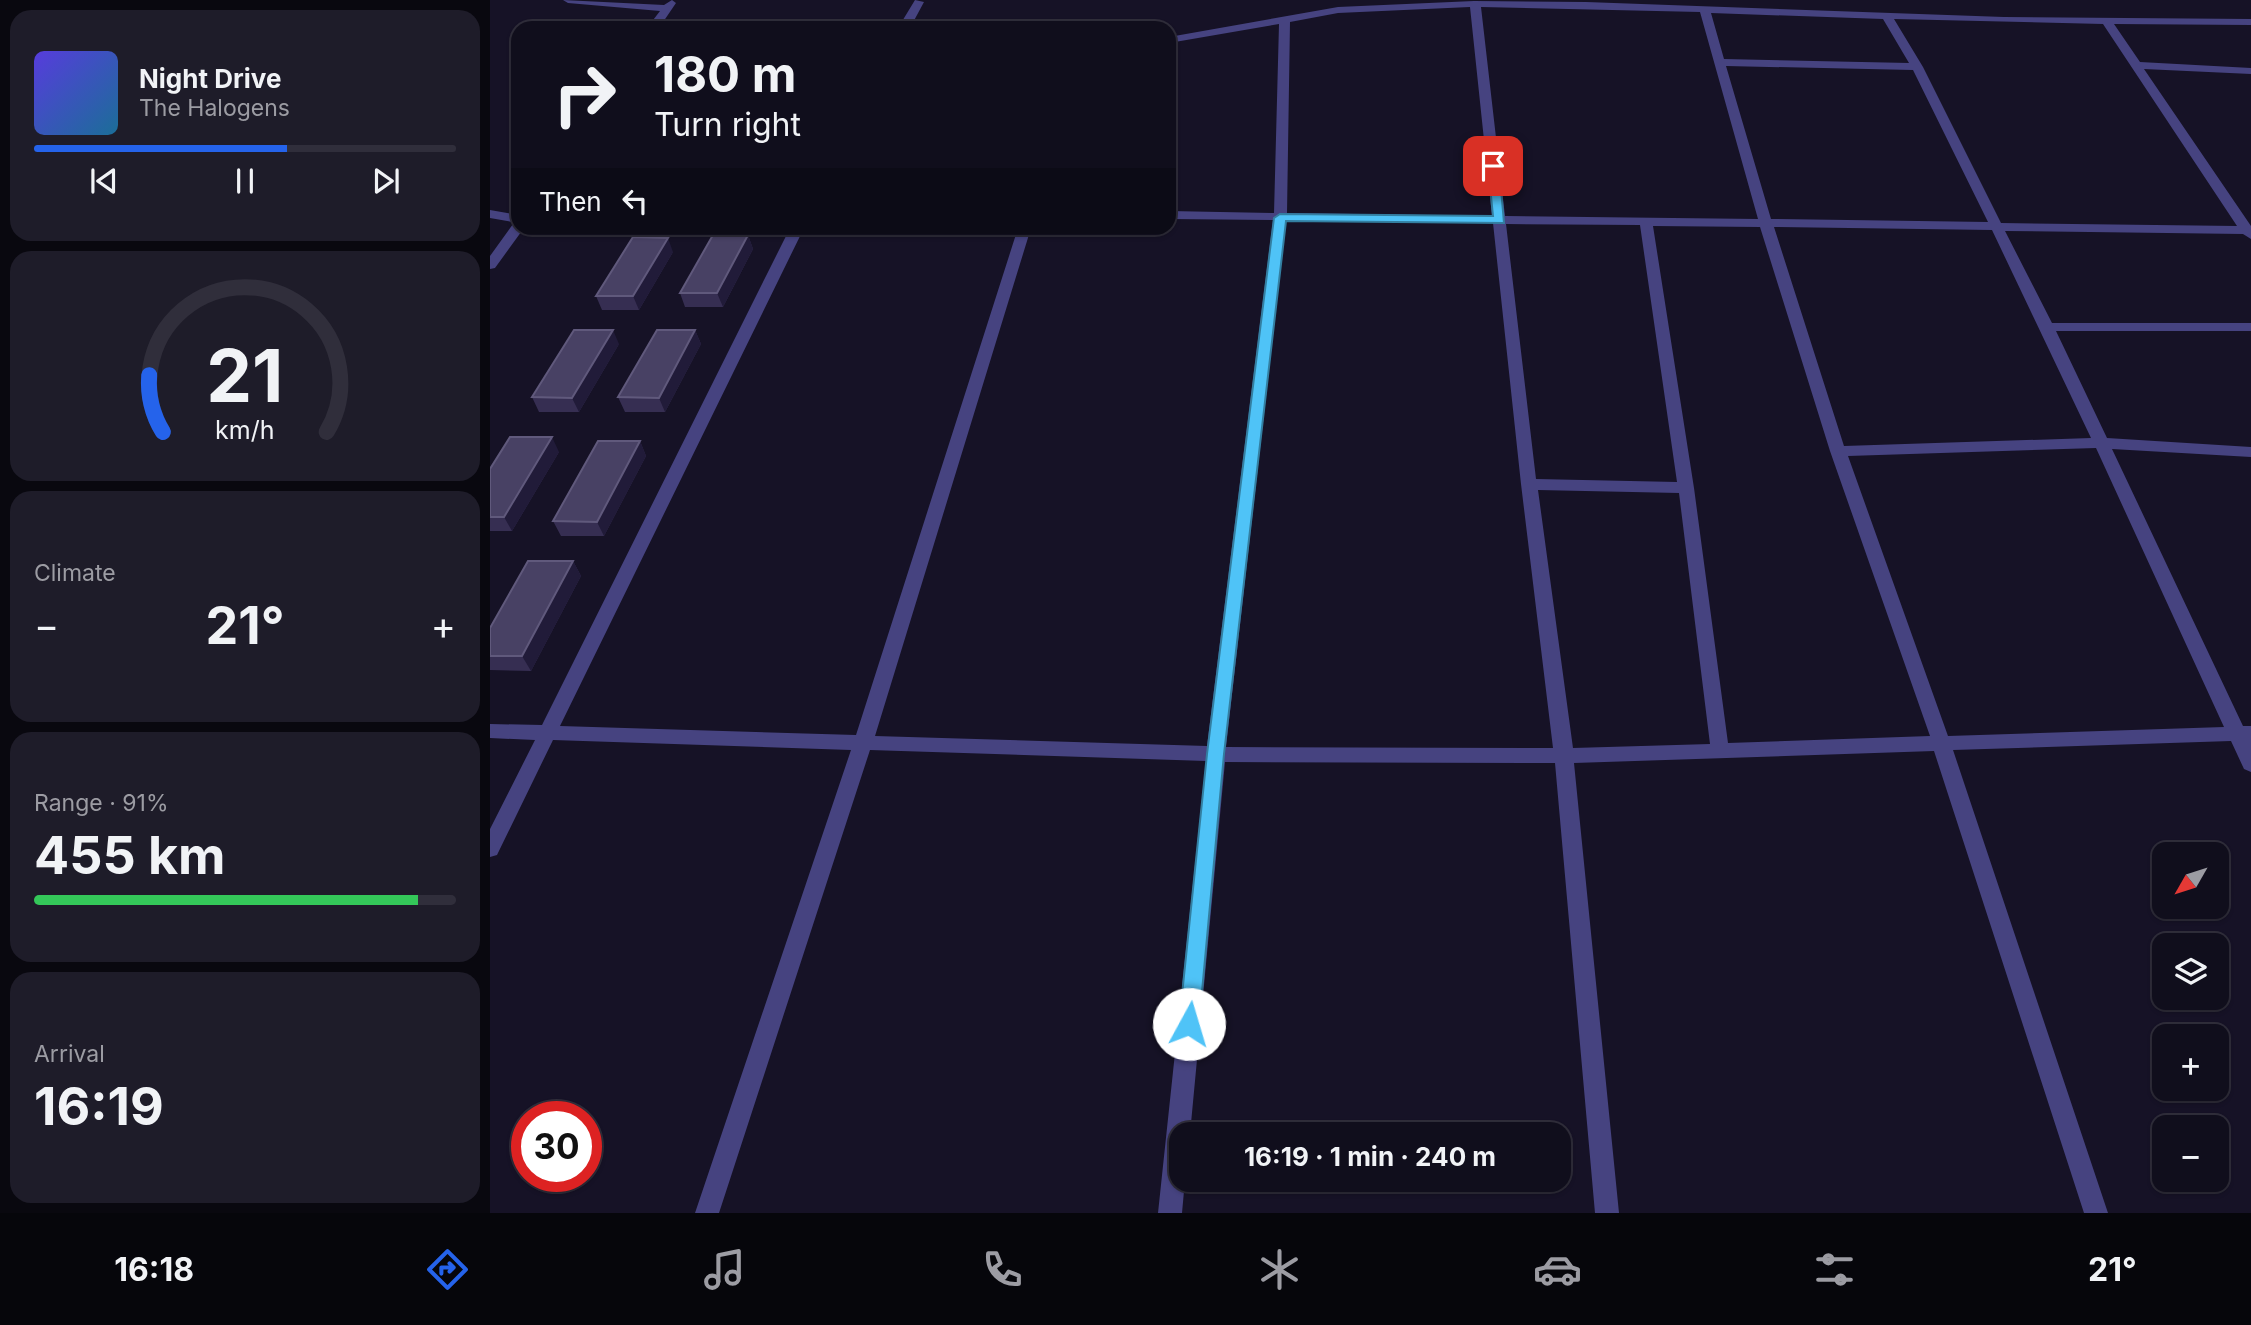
<!DOCTYPE html>
<html lang="en">
<head>
<meta charset="utf-8">
<style>
  body { margin:0; font-family:Inter,sans-serif; background:#1e1c29; color:#f1f3f6; height:100vh; display:flex; flex-direction:column; font-size:26px; white-space:nowrap }
  * { box-sizing:border-box; margin:0 }
  p { font-size:23px; color:#9c9ca3 }
  .icon { flex:none; width:38px; height:38px; fill:none; stroke:currentColor; stroke-width:2; stroke-linecap:round; stroke-linejoin:round }
  .map { position:relative; flex:1; overflow:hidden }
  .panel { display:flex; flex-direction:column; gap:10px; padding:10px; background:#09080f; width:490px }
  .panel>* { flex:none }
  .banner { position:absolute; left:21px; top:21px; width:665px; height:214px; border-radius:21px; box-shadow:0 2px 5px #0004,0 0 0 2px #302e3b; background:#100e1c; color:#f1f3f6; overflow:hidden }
  .needle { width:46px; rotate:231deg }
  .controls { position:absolute; left:1662px; top:842px; display:grid; gap:14px }
  .controls a { display:grid; place-items:center; width:77px; height:77px; border-radius:14px; background:#100e1c; box-shadow:0 2px 5px #0004,0 0 0 2px #302e3b; font-size:35px }
  .speed { position:absolute; left:21px; top:1101px; display:flex; gap:14px; font-size:35px; font-weight:700; text-align:center }
  .speed>* { display:grid; place-content:center; width:91px; height:91px; border-radius:50%; background:#100e1c; box-shadow:0 2px 5px #0004,0 0 0 2px #302e3b; line-height:1 }
  .speed .limit { border:10px solid #d22; background:#fff; color:#111 }
  .pin { position:absolute; display:grid; place-items:center; width:60px; height:60px; color:#fff; margin:-30px; border-radius:14px; box-shadow:0 4px 10px #0006 }
  .me { position:absolute; width:77px; margin:-38px; rotate:6deg; stroke-linejoin:round; filter:drop-shadow(0 0 5px #0008) }
  .turn { display:flex; align-items:center; gap:24px; height:147px; padding:0 28px; font-size:32px }
  .turn .icon { width:91px; height:91px; stroke-width:2.5 }
  .turn b { display:block; font-size:49px; line-height:60px }
  .then { display:flex; align-items:center; height:66px; padding:0 28px; background:#0003; gap:14px; font-size:26px }
  .big { font-size:52px; font-weight:700; line-height:1.1 }
  .panel .widget { flex:1; display:flex; flex-direction:column; justify-content:center; gap:10px; min-width:0; padding:0 24px; border-radius:21px; background:#1e1c29 }
  .panel .dial { align-items:center; gap:0 }
  .dial svg { height:182px; overflow:visible; fill:none; stroke:#302e3b; stroke-width:7; stroke-linecap:round; text-anchor:middle }
  .dial text { fill:#f1f3f6; stroke:none }
  .song { display:flex; align-items:center; gap:21px }
  .cover { width:84px; height:84px; border-radius:10px; background:linear-gradient(135deg,hsl(250 70% 55%),hsl(200 70% 35%)) }
  .played { height:7px; border-radius:4px; background:linear-gradient(90deg,#2563eb 60%,#302e3b 60%) }
  .keys { display:flex; justify-content:space-around; direction:ltr }
  .heat { display:flex; justify-content:space-between; align-items:center; font-size:38px; direction:ltr }
  .charge { height:10px; border-radius:5px; background:linear-gradient(90deg,#34c759 91%,#302e3b 0) }
  .trip { position:absolute; left:679px; top:1122px; width:402px; height:70px; border-radius:21px; background:#100e1c; box-shadow:0 2px 5px #0004,0 0 0 2px #302e3b; font-weight:700; line-height:70px; text-align:center }
  .dock { display:flex; height:112px; justify-content:space-around; align-items:center; background:#06060b; color:#9c9ca3 }
  .dock .icon { width:49px; height:49px }
  .dock .on { color:#2563eb }
  .dock b { font-size:32px; color:#f1f3f6 }
  main { display:flex; flex:1; min-height:0 }
  .map>svg:first-child { display:block }
  .lines { fill:none; stroke-linecap:round; stroke-linejoin:round }
  .minor { fill:#464380; fill-rule:evenodd }
  .wall { fill:#362e52 }
  .shaded-wall { fill:#211b39 }
  .building { fill:#484164; stroke:#60597c; stroke-width:2 }
  .route { fill:#4fc3f7; stroke:#337fa1; stroke-width:2 }
</style>
</head>
<body>
<main>
<section class="panel">
<div class="widget">
<div class="song"><i class="cover"></i><div><b>Night Drive</b><p>The Halogens</p></div></div>
<div class="played"></div>
<div class="keys"><svg class="icon" aria-label="previous" viewBox="0 0 24 24"><path d="M18 5L8 12l10 7zM5 5v14"/></svg><svg class="icon" aria-label="pause" viewBox="0 0 24 24"><path d="M8 5v14M16 5v14"/></svg><svg class="icon" aria-label="next" viewBox="0 0 24 24"><path d="M6 5l10 7-10 7zM19 5v14"/></svg></div>
</div>
<div class="widget dial"><svg viewBox="0 0 100 80">
<path d="M14 69A42 42 0 1 1 86 69"/>
<path d="M14 69A42 42 0 0 1 8 44" stroke="#2563eb"/>
<text x="50" y="56" font-size="32" font-weight="700">21</text>
<text x="50" y="72" font-size="11">km/h</text>
</svg></div>
<div class="widget"><p>Climate</p>
<div class="heat"><a>−</a><b class="big">21°</b><a>+</a></div>
</div>
<div class="widget"><p>Range · 91%</p><b class="big">455 km</b><div class="charge"></div></div>
<div class="widget"><p>Arrival</p><b class="big">16:19</b></div>
</section>
<div class="map">
<svg width="1761" height="1213" viewBox="0 0 1761 1213">
  <rect width="100%" height="100%" fill="#161226"/>
  <g class="lines">
    <path class="minor" d="M73,0L174,5L182,0L186,3L169,28H157L170,11L78,3Z
      M425,0L434,2L420,28H408Z
      M984,1L1096,2L1514,17L1761,19V25L1624,24L1650,62L1761,68V74L1654,69L1761,226V239L1753,234L1515,231L1562,323H1761V331H1566L1617,438L1761,447V457L1622,449L1753,726H1761V772L1754,769L1741,741L1463,750L1618,1213H1594L1444,751L1084,763L1129,1213H1105L1065,763L735,762L700,1134H691V1180H695L692,1213H668L716,761L380,750L229,1213H205L361,750L63,740L7,855L0,857V829L45,740L0,738V724L52,725L300,228H314L70,726L366,735L528,228H541L385,736L717,746L783,220L679,219V211L784,213L789,24L679,43V37L848,7ZM980,7L1002,216L797,213L800,22L848,13ZM991,7L1210,12L1268,219L1015,216ZM1221,13L1393,19L1419,63L1234,59ZM1404,19L1613,24L1747,226L1511,223L1433,67ZM1236,66L1423,70L1498,222L1281,219ZM796,221L1003,223L1031,484L1063,748L736,747ZM1016,224L1150,225L1187,482L1046,479ZM1163,226L1270,227L1340,451L1440,736L1238,743L1204,488ZM1284,227L1502,230L1601,438L1354,446ZM1606,448L1734,727L1458,736L1358,456ZM1048,490L1189,493L1220,744L1083,748Z
      M0,210L28,215V223L0,218Z
      M28,223V228H34L5,268L0,269V256L23,224Z"/>
  </g>
  <path class="wall" d="M258,235L263,249L233,307H195L190,293Z
    M183,252L149,310H112L106,296Z
    M205,330L211,344L175,412H135L128,397Z
    M129,344L89,412H49L42,397Z
    M150,441L156,456L114,536H71L63,521Z
    M69,452L22,531H0V469Z
    M83,561L91,576L41,671L0,670V628Z"/>
  <path class="shaded-wall" d="M258,235L263,249L233,307L227,293Z
    M178,238L183,252L149,310L143,296Z
    M123,330L129,344L89,412L82,398Z
    M205,330L211,344L175,412L169,398Z
    M62,437L69,452L22,531L14,517Z
    M150,441L156,456L114,536L107,522Z
    M83,561L91,576L41,671L32,656Z"/>
  <path class="building" d="M223,235H258L227,293H190Z
    M143,237L178,238L143,296H106Z
    M84,330H123L82,398L42,397Z
    M167,330H205L169,398L128,397Z
    M20,437H62L14,517H0V469Z
    M108,441H150L107,522L63,521Z
    M38,561H83L32,656H0V628Z"/>
  <path class="route" d="M1003,163L1009,166L1014,223L796,221L734,754L709,1024L706,1030L699,1033L691,1030L689,1024L717,754L784,218L790,214L1003,216L998,166Z"/>
</svg>
<div class="controls">
<a><svg class="needle" viewBox="-14 -14 28 28"><path d="M0-13l5 13h-10z" fill="#e53935"/><path d="M0 13l5-13h-10z" fill="#9c9ca3"/></svg></a>
<a><svg class="icon" aria-label="layers" viewBox="0 0 24 24"><path d="M12 4l9 5-9 5-9-5zM3 14l9 5 9-5"/></svg></a>
<a>+</a>
<a>−</a>
</div>
<div class="speed"><div class="limit">30</div></div>
<div class="pin" style="left:1003px;top:166px;background:#d93025"><svg class="icon" aria-label="arrive" viewBox="0 0 24 24"><path d="M6 21V4h12l-3 4 3 4H6"/></svg></div>
<svg class="me" style="left:699px;top:1024px" viewBox="-20 -20 40 40"><circle r="19" fill="#fff"/><path d="M0-13L10 11 0 6-10 11z" fill="#4fc3f7"/></svg>
<div class="trip">16:19 · 1 min · 240 m</div>
<div class="banner">
<div class="turn"><svg class="icon" aria-label="right" viewBox="0 0 24 24"><path d="M7 20v-9h11M14 6l5 5-5 5"/></svg><div><b>180 m</b>Turn right</div></div>
<div class="then">Then<svg class="icon" aria-label="left" viewBox="0 0 24 24"><path d="M17 20v-9H6M10 6l-5 5 5 5"/></svg></div>
</div>
</div>
</main>
<nav class="dock">
<b>16:18</b>
<svg class="icon on" aria-label="directions" viewBox="0 0 24 24"><path d="M12 3l9 9-9 9-9-9zM9 14v-3h6M13 9l2 2-2 2"/></svg>
<svg class="icon" aria-label="music" viewBox="0 0 24 24"><path d="M9 18V5l10-2v13"/><circle cx="6" cy="18" r="3"/><circle cx="16" cy="16" r="3"/></svg>
<svg class="icon" aria-label="phone" viewBox="0 0 24 24"><path d="M5 4h4l2 5-3 2q2 4 5 5l2-3 5 2v4C11 20 4 13 5 4z"/></svg>
<svg class="icon" aria-label="climate" viewBox="0 0 24 24"><path d="M12 3v18M4 7l16 10M4 17L20 7"/></svg>
<svg class="icon" aria-label="car" viewBox="0 0 24 24"><path d="M5 17H2v-5l4-1 3-4h7l3 4 3 1v5h-3M9 17h6M6 11h13"/><circle cx="7" cy="17" r="2"/><circle cx="17" cy="17" r="2"/></svg>
<svg class="icon" aria-label="filters" viewBox="0 0 24 24"><path d="M4 7h16M4 17h16"/><circle cx="9" cy="7" r="2"/><circle cx="15" cy="17" r="2"/></svg>
<b>21°</b>
</nav>
</body>
</html>
